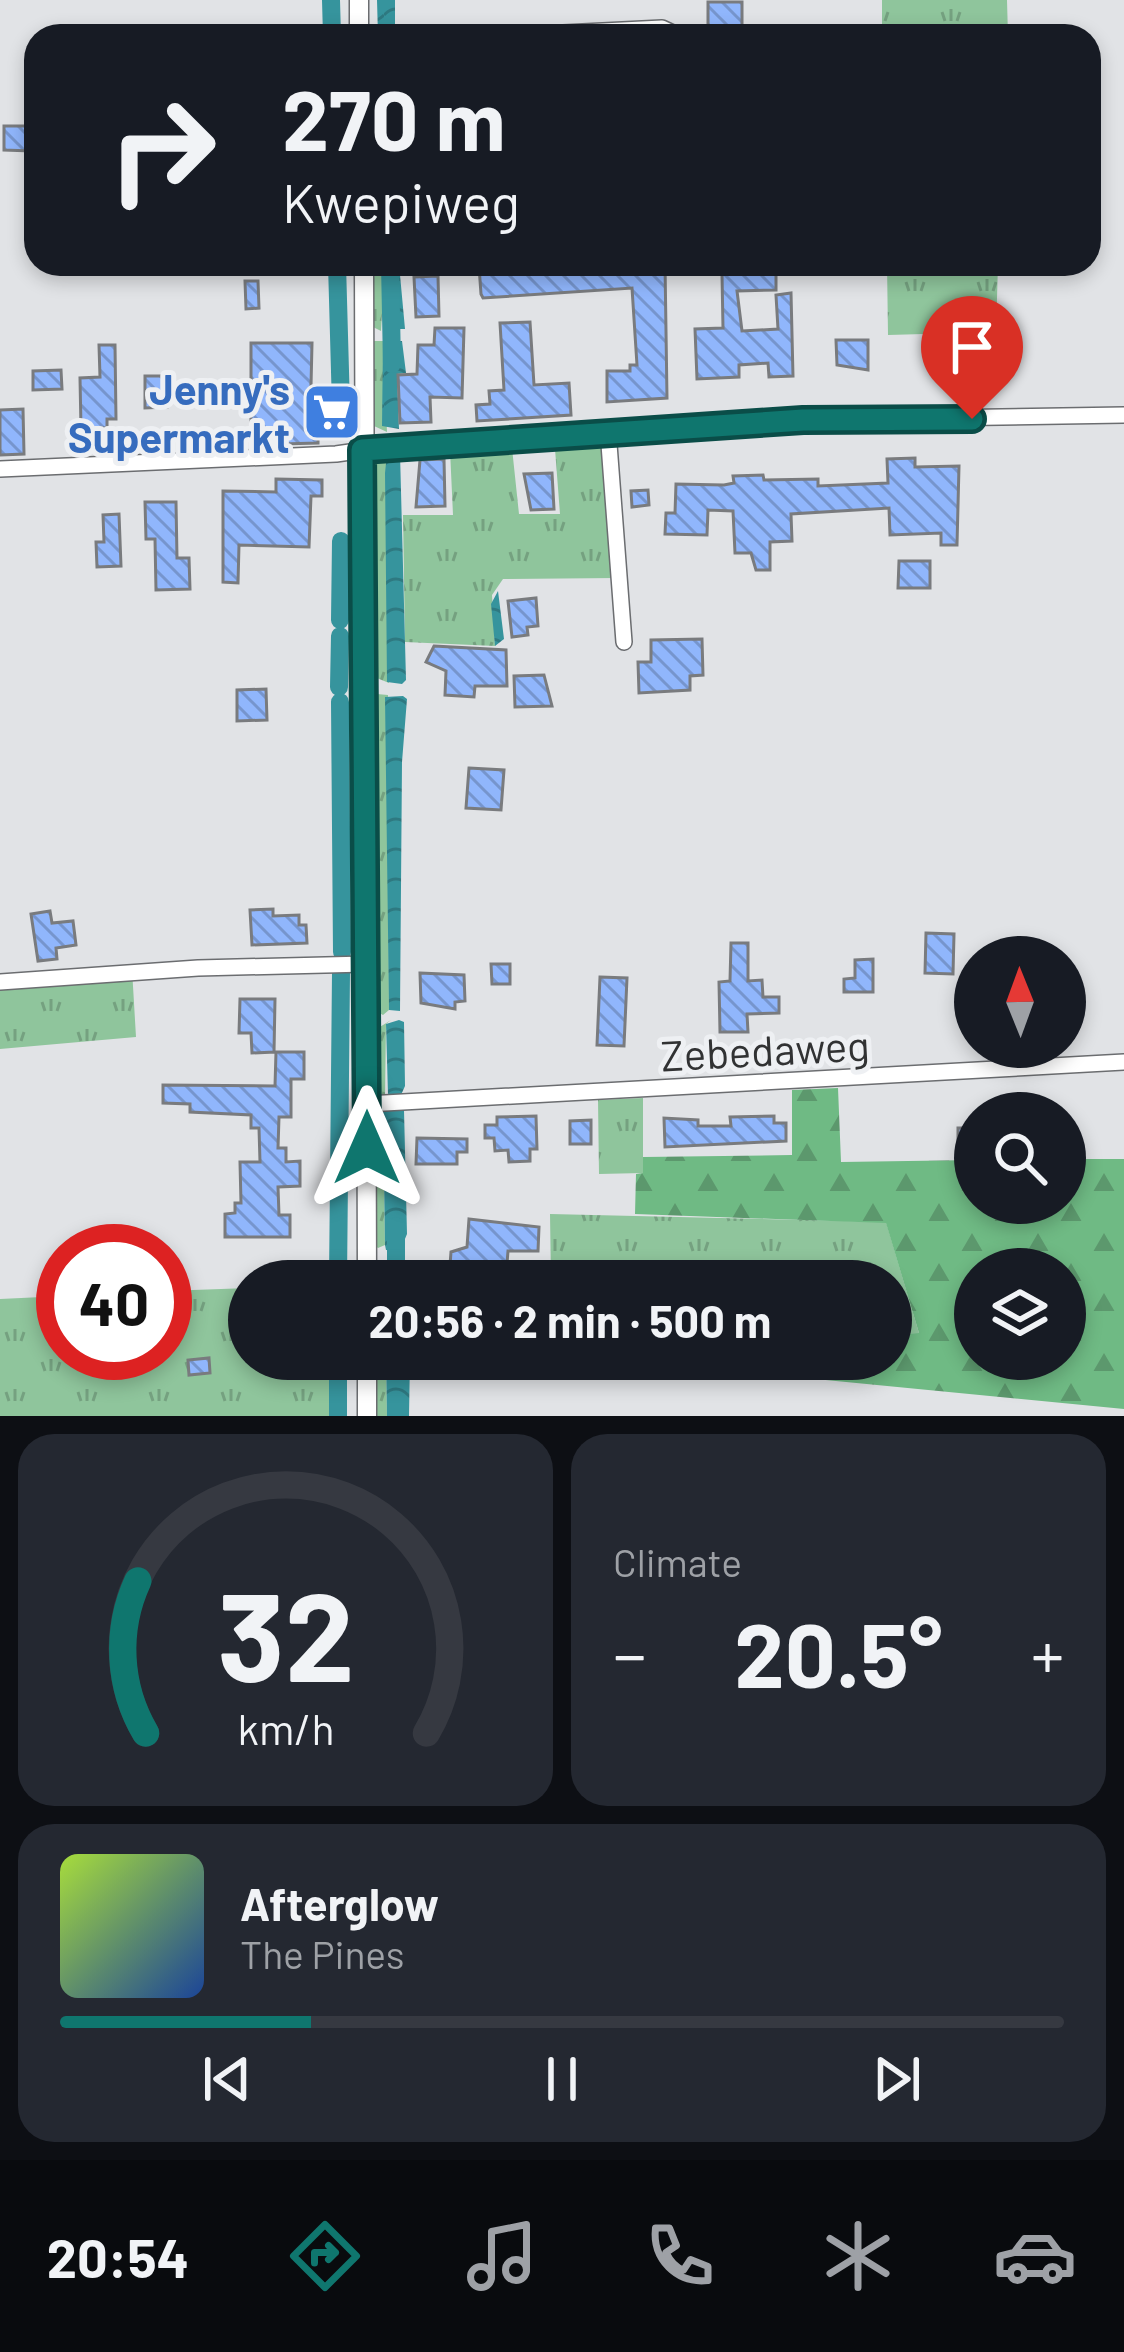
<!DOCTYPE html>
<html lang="en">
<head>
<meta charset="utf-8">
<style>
  body { margin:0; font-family:Barlow,sans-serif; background:#242831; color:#f1f3f6; height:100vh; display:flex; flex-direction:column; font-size:45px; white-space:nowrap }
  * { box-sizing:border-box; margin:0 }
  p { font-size:39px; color:#9ea1a6 }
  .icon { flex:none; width:66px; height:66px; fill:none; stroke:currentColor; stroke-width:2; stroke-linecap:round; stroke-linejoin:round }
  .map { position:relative; height:1416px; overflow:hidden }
  .panel { display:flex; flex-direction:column; gap:18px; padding:18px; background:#0d0f14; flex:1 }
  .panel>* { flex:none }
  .guide { position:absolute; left:24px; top:24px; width:1077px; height:252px; border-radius:36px; box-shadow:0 6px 18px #0003; background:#171b24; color:#f1f3f6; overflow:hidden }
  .needle { width:78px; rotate:359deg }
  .controls { position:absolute; left:954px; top:936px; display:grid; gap:24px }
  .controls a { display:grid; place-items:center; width:132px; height:132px; border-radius:50%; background:#171b24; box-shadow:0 6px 18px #0003; font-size:60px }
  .speed { position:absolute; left:36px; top:1224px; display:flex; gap:24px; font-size:60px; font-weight:700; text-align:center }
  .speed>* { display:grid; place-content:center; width:156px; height:156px; border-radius:50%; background:#171b24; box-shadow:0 6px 18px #0003; line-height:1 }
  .speed .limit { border:18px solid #d22; background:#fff; color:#111 }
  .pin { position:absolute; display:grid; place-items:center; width:102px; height:102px; color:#fff; margin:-123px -51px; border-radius:50% 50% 50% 0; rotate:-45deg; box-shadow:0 0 12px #0007 }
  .pin .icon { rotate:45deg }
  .me { position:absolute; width:132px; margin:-66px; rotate:0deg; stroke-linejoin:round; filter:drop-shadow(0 0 9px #0008) }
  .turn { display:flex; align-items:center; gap:42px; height:252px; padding:0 60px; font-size:54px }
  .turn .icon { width:156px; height:156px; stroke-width:2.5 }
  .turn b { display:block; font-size:84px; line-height:102px }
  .big { font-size:90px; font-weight:700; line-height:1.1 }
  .panel .widget { flex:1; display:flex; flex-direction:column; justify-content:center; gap:18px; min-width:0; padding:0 42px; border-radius:36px; background:#242831 }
  .panel .dial { align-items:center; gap:0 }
  .dial svg { height:312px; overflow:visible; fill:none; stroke:#363941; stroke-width:7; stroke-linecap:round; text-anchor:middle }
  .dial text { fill:#f1f3f6; stroke:none }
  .song { display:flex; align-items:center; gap:36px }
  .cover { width:144px; height:144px; border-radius:18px; background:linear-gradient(135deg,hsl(80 70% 55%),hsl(220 70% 35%)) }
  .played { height:12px; border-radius:6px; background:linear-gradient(90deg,#0f766e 25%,#363941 25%) }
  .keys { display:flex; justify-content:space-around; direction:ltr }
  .heat { display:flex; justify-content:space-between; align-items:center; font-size:66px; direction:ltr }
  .panel .tiles { flex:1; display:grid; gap:18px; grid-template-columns:1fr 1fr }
  .widget:last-child { grid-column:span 2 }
  .trip { position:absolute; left:228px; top:1260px; width:684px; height:120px; border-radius:60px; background:#171b24; box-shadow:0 6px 18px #0003; font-weight:700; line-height:120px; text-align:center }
  .menu { display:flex; height:192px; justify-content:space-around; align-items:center; background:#090b0e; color:#9ea1a6 }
  .menu .icon { width:84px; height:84px }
  .menu .active { color:#0f766e }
  .menu b { font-size:54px; color:#f1f3f6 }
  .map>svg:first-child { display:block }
  .grass { fill:url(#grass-tufts) }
  .forest { fill:url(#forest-firs); fill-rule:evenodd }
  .water { fill:url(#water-waves) }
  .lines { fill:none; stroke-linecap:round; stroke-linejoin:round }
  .canal { stroke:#36949d; stroke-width:18 }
  .building { fill:url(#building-back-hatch); stroke:#797b7e; stroke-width:3 }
  .minor-casing { stroke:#6b6d70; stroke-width:18 }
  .tertiary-casing { stroke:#6b6d70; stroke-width:21 }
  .minor { stroke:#fff; stroke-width:15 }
  .tertiary { stroke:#fff; stroke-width:18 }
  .route-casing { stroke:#0a4d48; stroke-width:30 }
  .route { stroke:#0f766e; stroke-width:21 }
  .labels { text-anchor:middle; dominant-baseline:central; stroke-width:10; stroke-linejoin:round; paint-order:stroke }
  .shop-label { font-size:42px; font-weight:bold; fill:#366cbe; stroke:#eef0f3; text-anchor:end }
  .street-label { font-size:42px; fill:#313233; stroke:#eef0f3 }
</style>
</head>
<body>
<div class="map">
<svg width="1124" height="1416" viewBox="0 0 1124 1416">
  <defs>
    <pattern id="grass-tufts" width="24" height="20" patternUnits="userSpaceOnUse" patternTransform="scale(3)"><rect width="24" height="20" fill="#8fc59c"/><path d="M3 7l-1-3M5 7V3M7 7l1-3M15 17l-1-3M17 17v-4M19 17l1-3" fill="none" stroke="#75a180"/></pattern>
    <pattern id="forest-firs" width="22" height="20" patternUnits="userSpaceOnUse" patternTransform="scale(3)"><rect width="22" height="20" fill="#6fba84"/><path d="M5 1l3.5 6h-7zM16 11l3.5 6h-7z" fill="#5c986d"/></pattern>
    <pattern id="water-waves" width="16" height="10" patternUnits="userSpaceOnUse" patternTransform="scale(3)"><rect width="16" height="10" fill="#36949d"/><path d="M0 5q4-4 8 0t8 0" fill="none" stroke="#2e7981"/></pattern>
    <pattern id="building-back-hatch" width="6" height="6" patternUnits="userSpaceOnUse" patternTransform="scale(3)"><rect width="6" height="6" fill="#90b6fc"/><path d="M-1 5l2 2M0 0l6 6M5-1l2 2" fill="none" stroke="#7695cd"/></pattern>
  </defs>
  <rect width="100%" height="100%" fill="#e1e3e6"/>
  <path class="grass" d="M882,0H1007L1008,36H882Z
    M375,264H385L381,331L371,326Z
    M887,264H998L996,332L888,335Z
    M374,341H383L387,432L374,426Z
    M603,443L617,578L503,579L492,595L495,646L405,642L403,515H453L450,450L512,448L519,514H560L555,449Z
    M380,453L387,454L389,683L372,676L374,466Z
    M377,694L388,695L389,1010L383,1015L374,1010Z
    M132,969L136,1037L0,1049V977Z
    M391,1020L386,1024L385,1097L375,1090V1030Z
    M643,1098V1173L599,1174L598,1100Z
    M383,1110L385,1245L378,1248L373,1244V1117Z
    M550,1214L886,1222L919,1333L891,1334V1281H545L551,1280Z
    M249,1288V1359H330L331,1416H0V1299L63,1296V1353H165V1291Z
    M374,1359H386L387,1416H374Z
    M410,1359H770L764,1374H411Z"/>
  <path class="forest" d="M838,1088L841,1162L975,1160V1203H1065V1159H1124V1409L764,1374L770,1359H891V1334L919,1333L886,1223L635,1214L636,1174L643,1173V1157L792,1155V1090ZM975,1269H1065V1359H975Z"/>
  <path class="water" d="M377,0H395V36H378Z
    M383,264H399L405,329H385Z
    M383,341H402L406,373L397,374L399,429L382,426Z
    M400,453L406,680L402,684L387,682L385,473L387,454Z
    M498,591L504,639L495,646L491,604Z
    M403,696L407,699L402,762L400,1011L389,1010L385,697Z
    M399,1020L404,1022L405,1086L401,1095H388L386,1024Z
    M383,1110H404L407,1234L400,1251L386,1250L385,1245Z
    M386,1359H410L409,1416H387Z"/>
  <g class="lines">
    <path class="canal" d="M331,0L332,36
      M337,264L341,407
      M390,264L392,364
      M340,620L341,541
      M339,687L340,636
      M340,702L342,952
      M396,1226V1281
      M338,1281L341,973
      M338,1416V1359"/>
  </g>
  <path class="building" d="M708,2H742V35L714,36V28H708Z
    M4,126H31V151L4,150Z
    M665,264L667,398L607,402V371H630V365H637L632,288L483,298L481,294L479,266Z
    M744,264H776V290L737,291L742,331L778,329L776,295L791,293L793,376L769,377L768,363L739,365V377L697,379L695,329L723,328L722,274L744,273Z
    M438,276L439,316L416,317L414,277Z
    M245,281H258L259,308L246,309Z
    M530,322L534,385L569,383L571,415L477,421L476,405L490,404L489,391L504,390L500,323Z
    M435,328H464L462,398L430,397L431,422L400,423L398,375L417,374L418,345H434Z
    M964,339L966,369L945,370V360L931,361L930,341Z
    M836,340H868V370L837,365Z
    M251,343H312L310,429H318V443L281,444V438H251Z
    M99,345H115L116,419H107V428H81L80,378L100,377Z
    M61,370L62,389L33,390V371Z
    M145,376H166L167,407L145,408Z
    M23,409L24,454L0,455V410Z
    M915,458V467L959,466L957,545H941V533L890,535L889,508L791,514L792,541L770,542V570H756L751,553H735L733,511L708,510L707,535L665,534L666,513H675L676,484L724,485L734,483L733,476L763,475L764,480L818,479V486L888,483L887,459Z
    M444,459L445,506L416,507L420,460Z
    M552,473L554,509L531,510L524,474Z
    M276,479L322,480V496H311L309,547L239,545L238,583L223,582V491L276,492Z
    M648,490L649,505L632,507L631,491Z
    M145,502H176L177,558H189L190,589L156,590L155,539H146Z
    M119,514L121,566L97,567L96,542H104L103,515Z
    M899,561H930V588H898Z
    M536,598L538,626L527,627L528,635L512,637L508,601Z
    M702,639L703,675L690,676V690L639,693L638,662H651V640Z
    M434,646L506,650L507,686H475L474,697L445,695L446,671L426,662Z
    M544,675L552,706L515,707L514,676Z
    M266,689L267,720L237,721V690Z
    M469,768L504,770L501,810L466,808Z
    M273,909V916L299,915V925H306L307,943L252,945L250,910Z
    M50,911L52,923L73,921L76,945L56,948L57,959L38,961L31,914Z
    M926,933L954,934L953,974L925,973Z
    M731,943H748V981L762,980L763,997H779V1013L747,1014L748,1032H720L719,982L730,981Z
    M873,959V992H844V979L855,978V960Z
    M491,964H510V984H492Z
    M420,973L464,975L465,1001L455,1002V1009L421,1003Z
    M600,977L627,978L624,1046L597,1045Z
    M240,999H275L274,1052L252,1053L251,1033H239Z
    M276,1052H304V1079H291V1117H279L278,1148H286V1162L300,1161V1186L278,1187L279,1215H290V1237H225V1214L235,1213V1203H241L240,1162H260L259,1128H251V1115L190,1112V1104L163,1103V1085L275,1086Z
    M536,1116L537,1149H530V1161L509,1162L508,1150L495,1151L494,1138H485V1125H497V1117Z
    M774,1116V1123H786V1141L665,1147L664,1118L698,1120V1126H731L730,1117Z
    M591,1120V1144H570V1121Z
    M958,1128H972L975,1155H958Z
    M417,1138L467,1139V1152H457V1164H416Z
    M469,1219L539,1227L538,1251H508L506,1276L449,1278L451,1252L467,1247Z
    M209,1358L210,1373L189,1375L188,1360Z"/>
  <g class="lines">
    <defs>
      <path id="minor" d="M504,36L662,28L679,36
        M608,431L624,642
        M0,469L336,454L413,443L803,420L1124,415
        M0,982L198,968L366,964
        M367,1104L1124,1062"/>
      <path id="tertiary" d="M359,0V36
        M364,264L367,1281
        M367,1416V1359"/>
    </defs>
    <use href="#minor" class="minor-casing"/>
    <use href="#tertiary" class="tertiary-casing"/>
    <use href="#minor" class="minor"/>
    <use href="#tertiary" class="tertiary"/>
  </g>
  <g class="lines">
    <defs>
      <path id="route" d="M367,1148L362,450L803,420L972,419"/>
    </defs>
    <use href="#route" class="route-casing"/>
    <use href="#route" class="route"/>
  </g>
  <defs>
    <symbol id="supermarket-square" viewBox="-11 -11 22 22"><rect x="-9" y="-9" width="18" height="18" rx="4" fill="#3f7fe0" stroke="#eef0f3"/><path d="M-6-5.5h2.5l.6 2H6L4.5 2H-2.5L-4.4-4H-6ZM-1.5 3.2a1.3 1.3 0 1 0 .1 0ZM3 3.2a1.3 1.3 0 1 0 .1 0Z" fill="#fff"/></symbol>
  </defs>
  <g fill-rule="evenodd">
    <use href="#supermarket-square" x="299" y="379" width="66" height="66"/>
  </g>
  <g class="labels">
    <g class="shop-label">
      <text x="290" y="388">Jenny's<tspan x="290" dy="48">Supermarkt</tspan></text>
    </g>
    <g class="street-label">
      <text transform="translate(765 1049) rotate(-3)">Zebedaweg</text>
    </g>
  </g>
</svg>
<div class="controls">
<a><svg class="needle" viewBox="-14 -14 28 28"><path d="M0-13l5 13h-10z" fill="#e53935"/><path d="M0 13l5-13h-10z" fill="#9ea1a6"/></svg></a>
<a><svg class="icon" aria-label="search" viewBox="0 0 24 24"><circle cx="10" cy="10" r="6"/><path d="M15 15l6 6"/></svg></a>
<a><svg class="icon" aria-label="layers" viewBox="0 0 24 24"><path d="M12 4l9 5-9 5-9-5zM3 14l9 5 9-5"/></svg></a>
</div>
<div class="speed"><div class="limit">40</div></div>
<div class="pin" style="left:972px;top:419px;background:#d93025"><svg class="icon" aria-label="arrive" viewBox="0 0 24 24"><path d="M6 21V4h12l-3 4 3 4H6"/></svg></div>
<svg class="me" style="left:367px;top:1148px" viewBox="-20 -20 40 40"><path d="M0-17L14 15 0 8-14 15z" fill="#0f766e" stroke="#fff" stroke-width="4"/></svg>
<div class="trip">20:56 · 2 min · 500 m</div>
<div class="guide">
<div class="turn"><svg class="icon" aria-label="right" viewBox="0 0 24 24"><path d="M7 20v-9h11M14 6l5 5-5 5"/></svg><div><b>270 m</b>Kwepiweg</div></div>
</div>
</div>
<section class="panel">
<div class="tiles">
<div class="widget dial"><svg viewBox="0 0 100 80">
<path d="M14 69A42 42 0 1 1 86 69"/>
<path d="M14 69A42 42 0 0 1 12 30" stroke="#0f766e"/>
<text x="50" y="56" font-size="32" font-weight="700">32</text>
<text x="50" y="72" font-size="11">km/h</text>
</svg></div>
<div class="widget"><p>Climate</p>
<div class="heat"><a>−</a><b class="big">20.5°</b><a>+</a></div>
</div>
<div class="widget">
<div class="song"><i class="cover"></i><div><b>Afterglow</b><p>The Pines</p></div></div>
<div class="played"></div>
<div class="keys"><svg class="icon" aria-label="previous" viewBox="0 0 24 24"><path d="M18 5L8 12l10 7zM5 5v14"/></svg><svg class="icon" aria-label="pause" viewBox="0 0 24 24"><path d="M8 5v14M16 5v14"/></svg><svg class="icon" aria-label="next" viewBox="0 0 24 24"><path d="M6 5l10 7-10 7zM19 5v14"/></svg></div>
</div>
</div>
</section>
<nav class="menu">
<b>20:54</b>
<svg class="icon active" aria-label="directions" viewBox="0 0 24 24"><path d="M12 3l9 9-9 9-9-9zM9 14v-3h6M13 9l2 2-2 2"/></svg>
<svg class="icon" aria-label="music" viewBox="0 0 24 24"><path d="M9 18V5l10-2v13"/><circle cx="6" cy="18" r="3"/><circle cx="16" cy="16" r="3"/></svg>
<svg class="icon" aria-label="phone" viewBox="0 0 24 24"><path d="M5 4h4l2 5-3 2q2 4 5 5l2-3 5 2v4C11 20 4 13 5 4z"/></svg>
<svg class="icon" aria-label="climate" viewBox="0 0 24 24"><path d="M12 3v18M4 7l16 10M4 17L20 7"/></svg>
<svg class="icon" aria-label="car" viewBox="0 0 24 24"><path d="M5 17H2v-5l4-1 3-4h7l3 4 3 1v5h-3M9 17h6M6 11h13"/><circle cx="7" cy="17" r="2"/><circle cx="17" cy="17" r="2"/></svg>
</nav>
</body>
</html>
